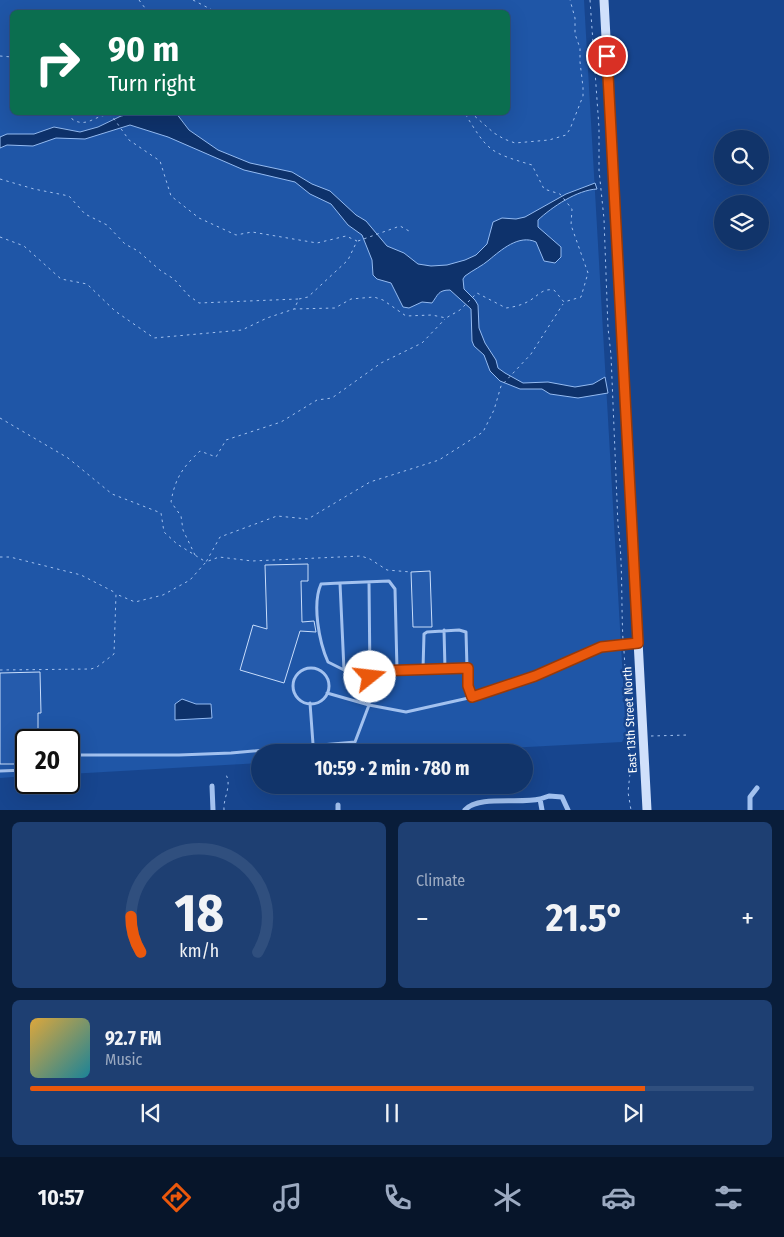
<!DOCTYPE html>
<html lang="en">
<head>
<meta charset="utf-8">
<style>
  body { margin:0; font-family:"Fira Sans Condensed",sans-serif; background:#1e3f72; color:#f1f3f6; height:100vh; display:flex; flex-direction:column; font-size:19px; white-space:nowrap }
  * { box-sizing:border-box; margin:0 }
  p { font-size:16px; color:#9caac1 }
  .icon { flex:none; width:28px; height:28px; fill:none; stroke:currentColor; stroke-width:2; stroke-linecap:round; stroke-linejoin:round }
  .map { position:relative; height:810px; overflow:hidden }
  .details { display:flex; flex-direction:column; gap:12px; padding:12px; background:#091d3a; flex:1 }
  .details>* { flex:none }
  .hud { position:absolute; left:10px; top:10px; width:500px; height:105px; border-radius:8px; box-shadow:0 5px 20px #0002,0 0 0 1px #304f7e; background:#0b6e4f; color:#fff; overflow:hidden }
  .buttons { position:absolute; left:714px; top:130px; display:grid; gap:10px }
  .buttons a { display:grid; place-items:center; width:55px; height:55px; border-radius:50%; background:#11346a; box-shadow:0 5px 20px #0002,0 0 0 1px #304f7e; font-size:25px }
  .speed { position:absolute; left:15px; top:729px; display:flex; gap:10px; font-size:25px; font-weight:700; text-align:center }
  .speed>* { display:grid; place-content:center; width:65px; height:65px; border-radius:50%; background:#11346a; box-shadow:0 5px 20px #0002,0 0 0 1px #304f7e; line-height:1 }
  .speed .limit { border:2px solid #111; border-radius:8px; background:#fff; color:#111 }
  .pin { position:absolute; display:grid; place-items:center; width:42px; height:42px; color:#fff; margin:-21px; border:2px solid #fff; border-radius:50%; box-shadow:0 1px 5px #0007 }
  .me { position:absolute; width:55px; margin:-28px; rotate:74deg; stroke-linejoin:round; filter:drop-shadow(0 0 4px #0008) }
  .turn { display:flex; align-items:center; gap:18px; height:105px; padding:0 15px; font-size:22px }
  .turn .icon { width:65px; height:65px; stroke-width:2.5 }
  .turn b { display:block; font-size:35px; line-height:42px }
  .big { font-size:38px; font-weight:700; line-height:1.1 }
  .details .widget { flex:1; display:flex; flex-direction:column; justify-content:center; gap:8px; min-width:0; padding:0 18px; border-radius:8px; background:#1e3f72 }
  .details .dial { align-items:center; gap:0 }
  .dial svg { height:130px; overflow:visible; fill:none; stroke:#304f7e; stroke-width:7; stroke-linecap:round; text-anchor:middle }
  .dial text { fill:#f1f3f6; stroke:none }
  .song { display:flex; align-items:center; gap:15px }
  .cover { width:60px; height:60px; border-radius:8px; background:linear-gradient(135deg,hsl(40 70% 55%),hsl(190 70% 35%)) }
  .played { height:5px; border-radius:2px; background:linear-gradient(90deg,#ea580c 85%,#304f7e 85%) }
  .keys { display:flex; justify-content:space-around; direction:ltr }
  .heat { display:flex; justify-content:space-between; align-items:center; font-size:28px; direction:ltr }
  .details .tiles { flex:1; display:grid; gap:12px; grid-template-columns:1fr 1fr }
  .widget:last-child { grid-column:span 2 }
  .trip { position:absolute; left:251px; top:744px; width:282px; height:50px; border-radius:25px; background:#11346a; box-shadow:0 5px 20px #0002,0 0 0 1px #304f7e; font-weight:700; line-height:50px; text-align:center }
  .dock { display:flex; height:80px; justify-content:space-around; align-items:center; background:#07152a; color:#9caac1 }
  .dock .icon { width:35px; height:35px }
  .dock .active { color:#ea580c }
  .dock b { font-size:22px; color:#f1f3f6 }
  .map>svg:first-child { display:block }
  .green { fill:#1f56a7; fill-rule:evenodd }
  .water { fill:#0e326b; stroke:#94bbf2 }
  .building { fill:#255bac; stroke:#c8ddfb }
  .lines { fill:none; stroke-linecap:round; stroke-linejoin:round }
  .path { stroke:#a2c1ef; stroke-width:1; stroke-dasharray:2.5 4; stroke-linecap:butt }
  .service { stroke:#a2c1ef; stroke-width:3 }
  .minor { stroke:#a2c1ef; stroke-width:5 }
  .secondary { stroke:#d0e0fb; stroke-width:9 }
  .route-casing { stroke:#983908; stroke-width:12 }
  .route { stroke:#ea580c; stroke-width:9 }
  .labels { text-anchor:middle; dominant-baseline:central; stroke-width:5; stroke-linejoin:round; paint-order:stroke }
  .street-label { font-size:12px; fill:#fff; stroke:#17458e }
</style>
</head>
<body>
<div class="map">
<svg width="784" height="810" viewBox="0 0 784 810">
  <rect width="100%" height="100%" fill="#17458e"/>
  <path class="green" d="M0,0H584L626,733L622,742L434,752H260V763L69,774V740H26V776L0,778ZM12,12H508V112H12Z"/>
  <path class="water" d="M141,112L176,113L189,130L218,150L250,163L292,172L312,184L330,191L356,215L366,221L387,246L404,253L418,264L431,266L447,265L465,260L476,255L487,244L493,222L502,218L516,219L525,217L566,194L595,183L597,189C577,190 552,207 538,220V227L561,247V257L555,263L544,261L536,242C519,234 501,250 489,260C482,266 473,270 465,276L463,279L464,289L475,300L478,305L479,328L485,343L496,360L498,368L505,373L523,383L548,382L575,387L593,384L605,377L608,393L578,398L550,394L542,389H520L500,381L490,371L484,355L474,346L472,341L471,309L450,290C438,290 438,295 432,303L422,302L409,308L403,307L391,283L377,279L373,275L372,260L362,235L348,225L331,204L310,194L295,182L244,170L168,137L130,125L85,139L56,138L33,146L7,145L0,148V137L7,134H34L54,127L80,132L98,127L121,116Z
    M182,699L196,704H211L212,718L175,720V704Z"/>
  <path class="building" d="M308,564V581H301L302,622L314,621L316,632L300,631L284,683L240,670L253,625L267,629L265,565Z
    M430,571L432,627H413L411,572Z
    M40,672L41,713H38V740H26V764H0V673Z"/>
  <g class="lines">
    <path class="path" d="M139,0L145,8L151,12
      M193,0L216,12
      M590,0L599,128V170L604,219L608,328L611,355L618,525C623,563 621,601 623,640
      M0,56L12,57
      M70,112L72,119C88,130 98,111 112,116L129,140L160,161L171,196L199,218L236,235L252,232L317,243L346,236L357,241L348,260L308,297L299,299L294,309L335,308L351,299L374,297L383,300L406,316L432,315L446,318L460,310L477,293L506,308C514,307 522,305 529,301C538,296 542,288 554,290L564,302L581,297L588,273L571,225L572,209L560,194L544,189L532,165C488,152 488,151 464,112
      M470,112L494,133L504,139L515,143L549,140L566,135L570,129L583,96V87L580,62V48L575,34V18L570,0
      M0,179L34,189L69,196L85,214L107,225L125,244L138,251L161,271L174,279L188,295L199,303L298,299
      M0,237L24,246L61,279L87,284L115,311L154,338L242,330L267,318L294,309
      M358,241L400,226L409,231
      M0,418L68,458L112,494L161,513L164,532L177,544L206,562L220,537L277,516L308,519L370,482L439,460L483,432L494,410L501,386L531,354L563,304
      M195,555L183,530L181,516L171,502C175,478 183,467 200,451L216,457L226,440L281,422L317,400L332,398L381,363L422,343L445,319
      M0,557H10L81,575L116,593
      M624,651L631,764L628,792L631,810
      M0,670L91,669L97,667L114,654L116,594L135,602L163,595L190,580L206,562L219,557L252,561L361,556L370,559L387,570L411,572
      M651,736L688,735
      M224,810C223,797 233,785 225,773"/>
    <path class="service" d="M369,582L370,677
      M444,630L445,669
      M293 686a18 18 0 1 1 36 0a18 18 0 1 1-36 0Z
      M423,669L424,634L427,632L459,630L466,632L467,668
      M344,670L340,583L389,581L395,589L397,670L467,668L468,686L473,697
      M370,676L376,671L397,670
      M327,693L369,705L370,677L344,670L328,662C319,642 312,604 321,584L340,583
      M310,703L313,744
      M69,755H179L231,753L355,742L369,705L406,712L473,697L535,676L601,647L637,643
      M0,771L26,770"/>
    <path class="minor" d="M212,786L213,810
      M338,805V810
      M465,810C478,795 520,804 540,799
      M542,810L540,799L549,796L562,797L568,810
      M750,810V797L757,788"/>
    <path class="secondary" d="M604,0L647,810"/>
  </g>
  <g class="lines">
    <defs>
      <path id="route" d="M370,677L376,671L468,668V686L472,697L535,676L601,647L638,643L607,56"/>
    </defs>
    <use href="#route" class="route-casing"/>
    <use href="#route" class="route"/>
  </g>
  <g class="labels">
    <g class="street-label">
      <text transform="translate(630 720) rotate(-93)">East 13th Street North</text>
    </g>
  </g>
</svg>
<div class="buttons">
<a><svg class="icon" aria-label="search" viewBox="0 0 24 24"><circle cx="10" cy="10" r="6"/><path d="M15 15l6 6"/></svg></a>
<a><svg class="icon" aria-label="layers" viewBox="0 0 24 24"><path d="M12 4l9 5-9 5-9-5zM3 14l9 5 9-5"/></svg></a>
</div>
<div class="speed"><div class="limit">20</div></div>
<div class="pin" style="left:607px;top:56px;background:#d93025"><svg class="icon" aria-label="arrive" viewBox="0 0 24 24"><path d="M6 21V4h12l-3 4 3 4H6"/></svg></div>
<svg class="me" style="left:370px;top:677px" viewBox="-20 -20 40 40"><circle r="19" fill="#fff"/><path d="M0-13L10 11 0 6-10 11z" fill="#ea580c"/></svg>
<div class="trip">10:59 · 2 min · 780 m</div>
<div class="hud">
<div class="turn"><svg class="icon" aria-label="right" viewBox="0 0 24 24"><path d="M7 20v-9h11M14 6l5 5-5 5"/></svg><div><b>90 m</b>Turn right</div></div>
</div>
</div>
<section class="details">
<div class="tiles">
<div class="widget dial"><svg viewBox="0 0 100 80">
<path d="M14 69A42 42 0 1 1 86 69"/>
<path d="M14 69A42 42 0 0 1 8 47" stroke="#ea580c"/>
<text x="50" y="56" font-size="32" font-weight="700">18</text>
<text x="50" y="72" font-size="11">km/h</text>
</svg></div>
<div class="widget"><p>Climate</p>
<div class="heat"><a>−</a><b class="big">21.5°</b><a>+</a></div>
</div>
<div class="widget">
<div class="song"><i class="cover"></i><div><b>92.7 FM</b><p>Music</p></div></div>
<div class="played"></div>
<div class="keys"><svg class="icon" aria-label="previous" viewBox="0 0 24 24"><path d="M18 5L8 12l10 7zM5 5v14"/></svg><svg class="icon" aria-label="pause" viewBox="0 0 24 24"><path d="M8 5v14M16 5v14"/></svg><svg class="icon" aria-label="next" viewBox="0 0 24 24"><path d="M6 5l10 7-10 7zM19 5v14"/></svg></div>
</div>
</div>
</section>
<nav class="dock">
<b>10:57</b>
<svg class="icon active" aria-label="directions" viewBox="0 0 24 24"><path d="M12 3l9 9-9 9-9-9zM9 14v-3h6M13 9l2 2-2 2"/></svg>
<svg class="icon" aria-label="music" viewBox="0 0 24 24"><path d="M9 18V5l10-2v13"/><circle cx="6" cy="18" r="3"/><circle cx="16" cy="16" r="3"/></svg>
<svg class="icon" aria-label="phone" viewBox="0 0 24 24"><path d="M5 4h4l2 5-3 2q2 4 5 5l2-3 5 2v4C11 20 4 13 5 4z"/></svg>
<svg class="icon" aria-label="climate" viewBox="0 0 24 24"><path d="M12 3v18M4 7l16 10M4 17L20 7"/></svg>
<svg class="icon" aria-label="car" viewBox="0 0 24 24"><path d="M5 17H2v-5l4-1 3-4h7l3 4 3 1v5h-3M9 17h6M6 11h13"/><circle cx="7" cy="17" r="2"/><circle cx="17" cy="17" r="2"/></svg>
<svg class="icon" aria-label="filters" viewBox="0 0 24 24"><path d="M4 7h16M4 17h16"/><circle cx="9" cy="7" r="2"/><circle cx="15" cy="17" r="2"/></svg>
</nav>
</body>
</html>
